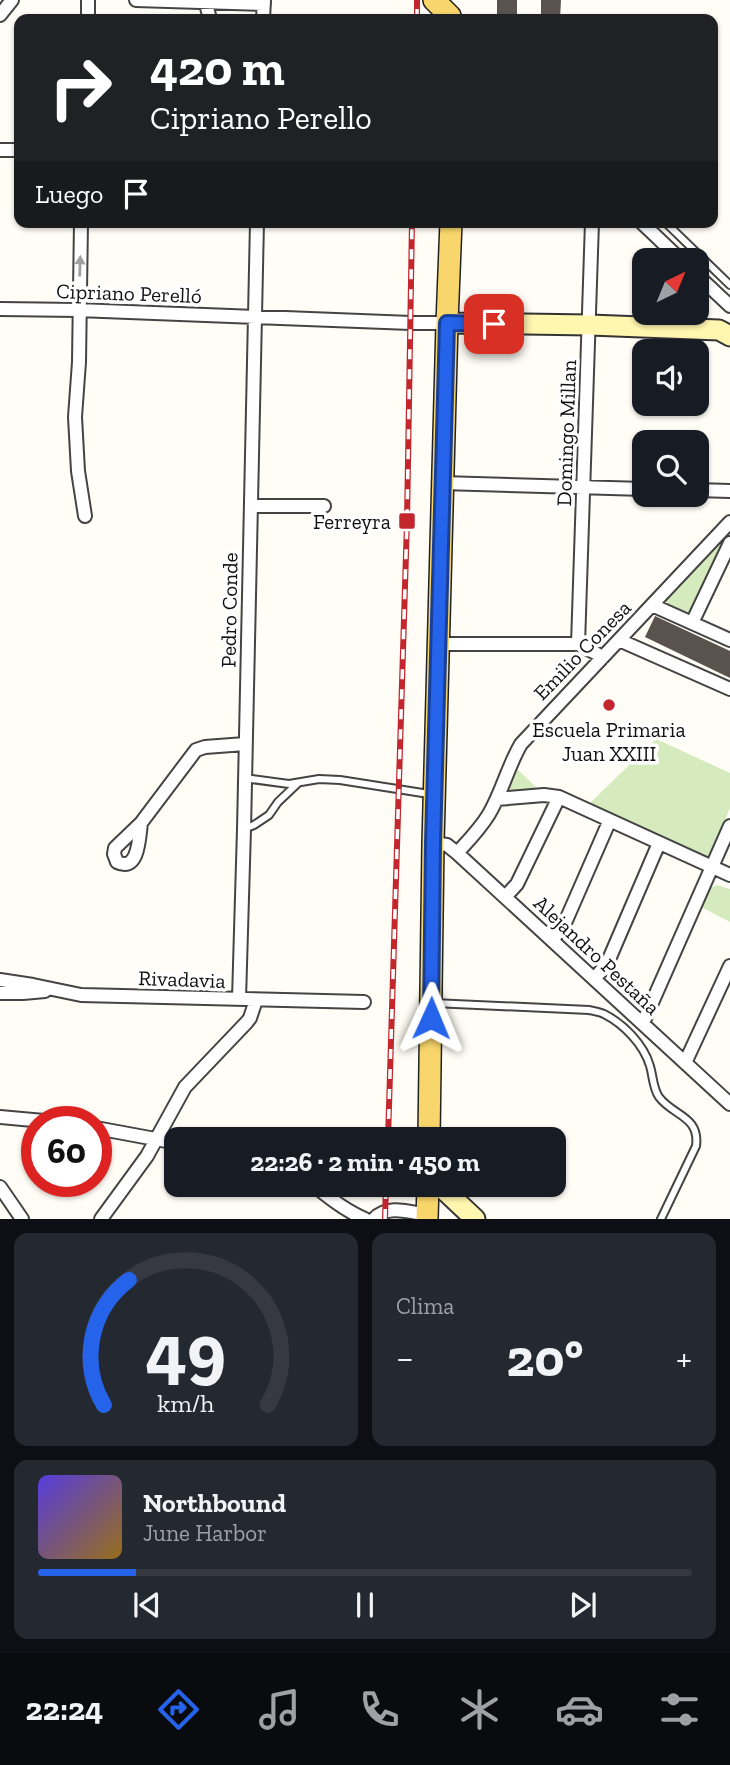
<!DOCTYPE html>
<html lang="es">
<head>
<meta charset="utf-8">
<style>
  body { margin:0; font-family:"Zilla Slab",serif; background:#242831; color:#f1f3f6; height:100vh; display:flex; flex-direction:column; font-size:26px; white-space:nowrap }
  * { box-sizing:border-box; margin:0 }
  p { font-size:23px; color:#9ea1a6 }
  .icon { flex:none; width:38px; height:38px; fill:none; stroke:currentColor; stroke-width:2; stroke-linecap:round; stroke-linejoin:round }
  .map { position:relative; height:1219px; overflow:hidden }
  .details { display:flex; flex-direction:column; gap:14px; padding:14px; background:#0d0f14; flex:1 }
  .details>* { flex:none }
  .top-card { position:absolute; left:14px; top:14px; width:704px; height:214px; border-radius:14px; box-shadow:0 2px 5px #0004; background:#202124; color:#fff; overflow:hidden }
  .needle { width:46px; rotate:43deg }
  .tools { position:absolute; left:632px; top:248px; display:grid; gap:14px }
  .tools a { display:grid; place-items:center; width:77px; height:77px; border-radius:14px; background:#171b24; box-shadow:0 2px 5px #0004; font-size:35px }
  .speed { position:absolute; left:21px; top:1106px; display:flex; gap:14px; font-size:35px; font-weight:700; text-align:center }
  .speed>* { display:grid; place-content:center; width:91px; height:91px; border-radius:50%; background:#171b24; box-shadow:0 2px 5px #0004; line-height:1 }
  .speed .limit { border:10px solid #d22; background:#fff; color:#111 }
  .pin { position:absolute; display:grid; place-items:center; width:60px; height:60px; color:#fff; margin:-30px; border-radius:14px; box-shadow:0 4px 10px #0006 }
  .me { position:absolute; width:77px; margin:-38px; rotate:1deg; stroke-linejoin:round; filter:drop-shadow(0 0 5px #0008) }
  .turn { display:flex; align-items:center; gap:24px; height:147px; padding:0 21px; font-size:32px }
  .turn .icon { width:91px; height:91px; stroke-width:2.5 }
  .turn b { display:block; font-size:49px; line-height:60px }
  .then { display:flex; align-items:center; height:66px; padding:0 21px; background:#0003; gap:14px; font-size:26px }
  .big { font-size:52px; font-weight:800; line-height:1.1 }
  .details .card { flex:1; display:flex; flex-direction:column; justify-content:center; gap:10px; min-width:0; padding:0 24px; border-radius:14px; background:#242831 }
  .details .dial { align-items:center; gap:0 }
  .dial svg { height:182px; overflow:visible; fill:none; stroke:#363941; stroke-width:7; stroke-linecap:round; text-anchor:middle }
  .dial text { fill:#f1f3f6; stroke:none }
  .song { display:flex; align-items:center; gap:21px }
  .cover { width:84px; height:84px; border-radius:10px; background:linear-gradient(135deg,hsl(250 70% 55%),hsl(40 70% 35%)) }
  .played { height:7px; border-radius:4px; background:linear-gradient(90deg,#2563eb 15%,#363941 15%) }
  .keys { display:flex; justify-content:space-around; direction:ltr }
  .heat { display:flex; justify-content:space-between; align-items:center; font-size:38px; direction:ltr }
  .details .tiles { flex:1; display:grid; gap:14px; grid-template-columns:1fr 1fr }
  .card:last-child { grid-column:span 2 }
  .trip { position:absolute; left:164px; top:1127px; width:402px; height:70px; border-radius:14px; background:#171b24; box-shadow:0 2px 5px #0004; font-weight:800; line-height:70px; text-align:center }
  .tab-bar { display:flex; height:112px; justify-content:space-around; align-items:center; background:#090b0e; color:#9ea1a6 }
  .tab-bar .icon { width:49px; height:49px }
  .tab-bar .current { color:#2563eb }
  .tab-bar b { font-size:32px; color:#f1f3f6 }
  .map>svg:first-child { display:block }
  .park { fill:#d5ebbd }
  .building { fill:#5a524d }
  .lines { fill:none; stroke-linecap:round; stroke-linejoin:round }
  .lane-casing { stroke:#444; stroke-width:10 }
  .street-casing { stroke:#444; stroke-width:16 }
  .secondary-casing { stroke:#333; stroke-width:23 }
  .primary-casing { stroke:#222; stroke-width:24 }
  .lane { stroke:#fff; stroke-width:6 }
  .street { stroke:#fff; stroke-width:12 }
  .secondary { stroke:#fff6b0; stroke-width:19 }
  .primary { stroke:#f9d66b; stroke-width:21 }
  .rail-casing { stroke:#c4262e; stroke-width:6 }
  .rail { stroke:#fff; stroke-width:3.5; stroke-dasharray:10; stroke-linecap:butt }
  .oneway { fill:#a0a0a0 }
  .route-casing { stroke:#184099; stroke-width:18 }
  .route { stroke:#2563eb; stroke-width:12 }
  .poi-dot { fill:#c4262e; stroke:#fff; stroke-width:2.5 }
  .labels { text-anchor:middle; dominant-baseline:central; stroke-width:7; stroke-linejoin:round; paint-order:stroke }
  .street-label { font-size:21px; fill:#111; stroke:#fff }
  .poi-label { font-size:21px; fill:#111; stroke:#fff; text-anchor:end }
</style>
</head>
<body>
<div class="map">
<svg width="730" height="1219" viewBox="0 0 730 1219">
  <rect width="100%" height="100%" fill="#fffdf5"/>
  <path class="park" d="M719,544L723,546L688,615L665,602Z
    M656,739L730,773V808L709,859L589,804Z
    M511,763L544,795L497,799Z
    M717,885L730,889V922L701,907L710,888Z"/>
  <path class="building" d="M497,0H517V19H497Z
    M541,0H561L560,19H541Z
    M655,616L730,651V678L645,637Z"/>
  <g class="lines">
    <defs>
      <path id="lane" d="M665,222L730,285
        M244,778L289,784L319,779L340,780L429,794
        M244,829L254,825L269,815L278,802L298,783
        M433,1003L589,1010C594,1011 600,1012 604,1014C624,1024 644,1045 650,1066C653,1076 653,1089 659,1097C673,1116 700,1116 696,1146L661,1219"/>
      <path id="street" d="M136,0L264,4
        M205,0L210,19
        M0,15L12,0
        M88,19V0
        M263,19L264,0
        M0,150H19
        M81,222L79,362L75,417L78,471L85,516
        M641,222L682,261
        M696,274L730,306
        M0,309L78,310L411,323H447
        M442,483L644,489
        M696,490L730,491
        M251,506H324
        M652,605L730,640
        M692,623L730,543
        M619,640L730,689
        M438,644H578L603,657
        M578,644L592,222
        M497,799L544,795L559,797L730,875
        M141,823C139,837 139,873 117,862L114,854L115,848L141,823L196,750L205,747L245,744
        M433,843L447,845L457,853L730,1104
        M457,853C469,840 480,829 489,814C502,792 508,766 521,744L730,522
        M506,896L517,884L559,797
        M553,939L564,925L609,822
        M595,978L607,964L659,843
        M0,980L33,985L81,995L364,1002
        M0,993H23L45,991
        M239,999L244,829L257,222
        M643,1023L730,826
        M685,1063L730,966
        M0,1117L55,1122
        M96,1128L177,1143
        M314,1185C329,1198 346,1211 365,1219
        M0,1187L22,1219
        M101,1219L147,1156L185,1087L247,1022L250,1018L256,1000
        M374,1219C387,1204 409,1212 427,1215"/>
      <path id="secondary" d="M447,323L590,325L719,330L730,336
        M439,1185L475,1219"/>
      <path id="primary" d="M434,0L450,16
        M429,1139L433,843L447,323L451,222
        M427,1219L428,1185"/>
    </defs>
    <use href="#lane" class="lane-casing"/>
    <use href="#street" class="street-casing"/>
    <use href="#secondary" class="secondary-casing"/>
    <use href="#primary" class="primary-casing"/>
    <use href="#lane" class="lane"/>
    <use href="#street" class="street"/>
    <use href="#secondary" class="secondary"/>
    <use href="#primary" class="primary"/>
    <defs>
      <path id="rail" d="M417,19V0
        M388,1139L407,521L412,222
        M385,1219L386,1185"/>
    </defs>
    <use href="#rail" class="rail-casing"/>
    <use href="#rail" class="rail"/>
  </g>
  <defs><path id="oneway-solid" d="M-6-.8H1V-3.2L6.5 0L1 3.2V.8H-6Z" transform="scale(1.75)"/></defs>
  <use class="oneway" href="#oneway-solid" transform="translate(80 266) rotate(-88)"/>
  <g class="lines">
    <defs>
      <path id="route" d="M431,1018L433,843L447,323L494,324"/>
    </defs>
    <use href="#route" class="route-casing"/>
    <use href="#route" class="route"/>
  </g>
  <g class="poi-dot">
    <rect x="398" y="512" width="18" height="18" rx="3.5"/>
    <circle cx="609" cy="705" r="7"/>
  </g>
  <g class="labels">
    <g class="street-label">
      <text transform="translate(129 293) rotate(2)">Cipriano Perelló</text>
      <text transform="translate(566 433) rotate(-88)">Domingo Millan</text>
      <text transform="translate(229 610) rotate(-89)">Pedro Conde</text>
      <text transform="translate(582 650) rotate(-46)">Emilio Conesa</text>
      <text transform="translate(597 955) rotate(43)">Alejandro Pestaña</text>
      <text transform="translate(182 979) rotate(2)">Rivadavia</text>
    </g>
    <g class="poi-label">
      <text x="391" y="521">Ferreyra</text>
      <text x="609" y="729" text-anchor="middle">Escuela Primaria<tspan x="609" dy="24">Juan XXIII</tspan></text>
    </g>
  </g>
</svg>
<div class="tools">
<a><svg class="needle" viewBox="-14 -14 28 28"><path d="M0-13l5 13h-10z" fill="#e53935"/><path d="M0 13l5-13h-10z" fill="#9ea1a6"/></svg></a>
<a><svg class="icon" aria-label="sound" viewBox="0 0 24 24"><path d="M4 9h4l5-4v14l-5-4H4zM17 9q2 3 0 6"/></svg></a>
<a><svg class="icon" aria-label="search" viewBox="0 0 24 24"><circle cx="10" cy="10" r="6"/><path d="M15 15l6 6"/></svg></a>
</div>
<div class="speed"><div class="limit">60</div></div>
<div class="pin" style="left:494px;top:324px;background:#d93025"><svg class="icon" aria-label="arrive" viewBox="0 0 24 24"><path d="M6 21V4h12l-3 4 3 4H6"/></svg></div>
<svg class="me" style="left:431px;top:1018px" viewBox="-20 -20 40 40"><path d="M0-17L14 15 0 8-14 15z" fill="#2563eb" stroke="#fff" stroke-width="4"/></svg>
<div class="trip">22:26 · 2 min · 450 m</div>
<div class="top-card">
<div class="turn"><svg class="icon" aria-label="right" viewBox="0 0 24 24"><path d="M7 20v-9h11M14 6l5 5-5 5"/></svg><div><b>420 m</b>Cipriano Perello</div></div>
<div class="then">Luego<svg class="icon" aria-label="arrive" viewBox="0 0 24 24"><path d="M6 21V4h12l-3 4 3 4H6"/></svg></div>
</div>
</div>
<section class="details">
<div class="tiles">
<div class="card dial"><svg viewBox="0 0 100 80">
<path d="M14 69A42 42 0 1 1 86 69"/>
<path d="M14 69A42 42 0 0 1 25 14" stroke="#2563eb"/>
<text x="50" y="56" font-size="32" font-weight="700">49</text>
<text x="50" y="72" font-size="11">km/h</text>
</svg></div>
<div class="card"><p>Clima</p>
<div class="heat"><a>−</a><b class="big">20°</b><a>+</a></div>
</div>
<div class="card">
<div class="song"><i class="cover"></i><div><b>Northbound</b><p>June Harbor</p></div></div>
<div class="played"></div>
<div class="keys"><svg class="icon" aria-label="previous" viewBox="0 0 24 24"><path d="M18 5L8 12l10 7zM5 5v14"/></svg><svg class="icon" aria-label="pause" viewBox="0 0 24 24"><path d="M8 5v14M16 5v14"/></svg><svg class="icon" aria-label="next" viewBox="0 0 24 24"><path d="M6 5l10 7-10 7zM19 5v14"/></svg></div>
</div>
</div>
</section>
<nav class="tab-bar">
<b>22:24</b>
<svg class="icon current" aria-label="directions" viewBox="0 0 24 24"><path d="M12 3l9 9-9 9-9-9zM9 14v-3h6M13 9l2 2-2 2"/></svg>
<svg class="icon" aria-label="music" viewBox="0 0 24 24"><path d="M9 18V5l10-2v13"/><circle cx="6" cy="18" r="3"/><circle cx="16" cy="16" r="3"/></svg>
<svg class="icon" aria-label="phone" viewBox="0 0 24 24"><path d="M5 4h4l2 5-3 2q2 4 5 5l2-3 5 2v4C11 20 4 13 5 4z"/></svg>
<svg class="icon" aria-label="climate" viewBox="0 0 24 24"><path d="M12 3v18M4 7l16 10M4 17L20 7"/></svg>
<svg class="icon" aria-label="car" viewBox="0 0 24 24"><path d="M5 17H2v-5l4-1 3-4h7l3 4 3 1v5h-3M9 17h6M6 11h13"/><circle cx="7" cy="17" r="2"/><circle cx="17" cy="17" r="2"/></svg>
<svg class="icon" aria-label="filters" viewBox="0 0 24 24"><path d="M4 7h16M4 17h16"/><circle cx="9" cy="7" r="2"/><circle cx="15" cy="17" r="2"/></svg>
</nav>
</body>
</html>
